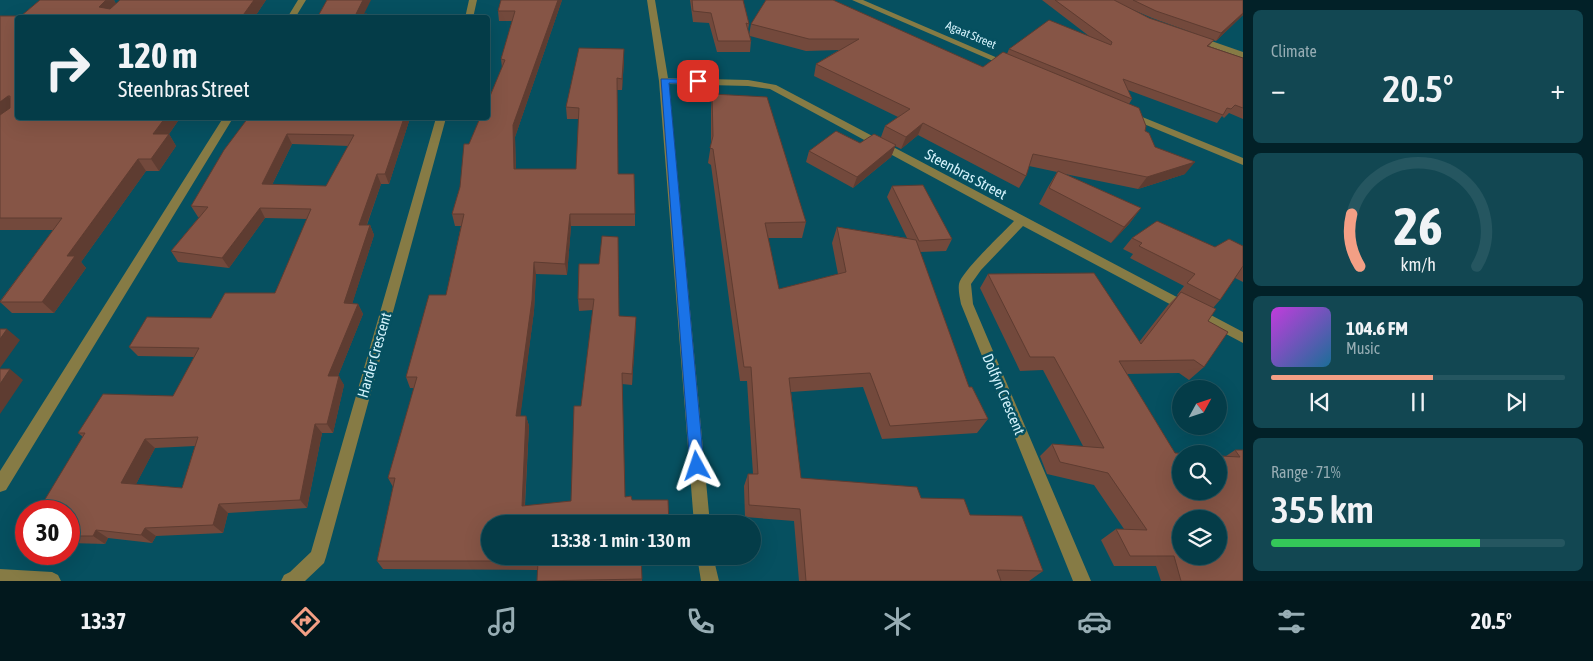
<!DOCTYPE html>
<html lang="en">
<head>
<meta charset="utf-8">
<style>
  body { margin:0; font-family:"Asap Condensed",sans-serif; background:#124752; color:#f1f3f6; height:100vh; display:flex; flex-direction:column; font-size:19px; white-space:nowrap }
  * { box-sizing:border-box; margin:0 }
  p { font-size:16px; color:#97adb4 }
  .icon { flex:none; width:28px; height:28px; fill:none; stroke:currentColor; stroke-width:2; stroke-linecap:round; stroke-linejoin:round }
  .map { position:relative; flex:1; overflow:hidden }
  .sheet { display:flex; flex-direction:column; gap:10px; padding:10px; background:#022128; width:350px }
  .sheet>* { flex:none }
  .top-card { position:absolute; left:15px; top:15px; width:475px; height:105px; border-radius:5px; box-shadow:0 5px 20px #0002,0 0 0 1px #255660; background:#043c48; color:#f1f3f6; overflow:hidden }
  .needle { width:32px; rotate:50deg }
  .tools { position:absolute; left:1172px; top:380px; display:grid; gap:10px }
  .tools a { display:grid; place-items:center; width:55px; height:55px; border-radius:50%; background:#043c48; box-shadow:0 5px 20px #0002,0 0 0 1px #255660; font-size:25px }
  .speed { position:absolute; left:15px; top:500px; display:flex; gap:10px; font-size:25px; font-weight:700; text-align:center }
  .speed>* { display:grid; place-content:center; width:65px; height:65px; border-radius:50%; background:#043c48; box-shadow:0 5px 20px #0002,0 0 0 1px #255660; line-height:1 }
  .speed .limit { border:8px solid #d22; background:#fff; color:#111 }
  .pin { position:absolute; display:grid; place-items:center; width:42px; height:42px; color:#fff; margin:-21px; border-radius:10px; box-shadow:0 2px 8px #0006 }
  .me { position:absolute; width:55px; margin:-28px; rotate:355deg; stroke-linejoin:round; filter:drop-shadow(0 0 4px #0008) }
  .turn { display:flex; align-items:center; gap:18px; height:105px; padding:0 20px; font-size:22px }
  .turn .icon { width:65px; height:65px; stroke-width:2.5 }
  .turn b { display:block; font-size:35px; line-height:42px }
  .big { font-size:38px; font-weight:600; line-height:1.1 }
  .sheet .tile { flex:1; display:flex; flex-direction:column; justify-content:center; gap:8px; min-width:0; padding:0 18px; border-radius:8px; background:#124752 }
  .sheet .dial { align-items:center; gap:0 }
  .dial svg { height:130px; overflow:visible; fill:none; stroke:#255660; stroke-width:7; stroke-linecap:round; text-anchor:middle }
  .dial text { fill:#f1f3f6; stroke:none }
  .song { display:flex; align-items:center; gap:15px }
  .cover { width:60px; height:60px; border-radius:8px; background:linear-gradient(135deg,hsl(290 70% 55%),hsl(200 70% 35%)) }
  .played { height:5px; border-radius:2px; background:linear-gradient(90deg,#f39f85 55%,#255660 55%) }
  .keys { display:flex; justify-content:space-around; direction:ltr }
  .heat { display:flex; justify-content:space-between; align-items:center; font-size:28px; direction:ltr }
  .charge { height:8px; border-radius:4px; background:linear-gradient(90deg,#34c759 71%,#255660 0) }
  .trip { position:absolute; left:481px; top:515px; width:280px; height:50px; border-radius:25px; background:#043c48; box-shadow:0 5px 20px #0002,0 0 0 1px #255660; font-weight:600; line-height:50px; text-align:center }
  .menu { display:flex; height:80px; justify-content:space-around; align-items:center; background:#02181d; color:#97adb4 }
  .menu .icon { width:35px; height:35px }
  .menu .on { color:#f39f85 }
  .menu b { font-size:22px; color:#f1f3f6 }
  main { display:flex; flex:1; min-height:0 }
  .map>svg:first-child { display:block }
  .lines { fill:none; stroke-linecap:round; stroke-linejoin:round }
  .minor { fill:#867b45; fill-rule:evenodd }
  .wall { fill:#73493c; fill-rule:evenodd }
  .shaded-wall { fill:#5e3c31 }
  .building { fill:#865546; stroke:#5e3c31; fill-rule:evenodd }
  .route { fill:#1a73e8; stroke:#114b97 }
  .labels { text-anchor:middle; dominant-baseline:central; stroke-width:5; stroke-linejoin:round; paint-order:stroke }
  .far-street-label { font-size:12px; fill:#d2f1fa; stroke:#065060 }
  .street-label { font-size:15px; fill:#d2f1fa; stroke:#065060 }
</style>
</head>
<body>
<main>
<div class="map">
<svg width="1243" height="581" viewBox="0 0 1243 581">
  <rect width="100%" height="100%" fill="#065060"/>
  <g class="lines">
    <path class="minor" d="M298,0H306L295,18H287Z
      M469,0H477L473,18H465Z
      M647,0H655L668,78L748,80L776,85L1243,332V343L1023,226L981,270L971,284L973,304L1091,581H1073L961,304C960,298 958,290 959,284C961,272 1004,232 1014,221L770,89L748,86L669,84L710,524H694L659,81Z
      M852,0H863L1014,65L1007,67Z
      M1197,36L1243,52V58L1194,41L1193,39Z
      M1130,112L1243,158V165L1127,117V113Z
      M223,118H233L6,490L0,492V471Z
      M436,118H446L326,557L324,563L305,581H281L284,575L290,572L311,552Z
      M697,556H713L719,581H701Z
      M0,569L52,572L58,575L61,581H0Z"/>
  </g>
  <path class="wall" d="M40,0H114L116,4L120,0H266L254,18L18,118H180L169,134L176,146L159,171H146L81,262L86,268L54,313H12L0,302V301L53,230H0V16H21Z
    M501,0H562L515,137L516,169H576L579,119H567L566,107L624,60L622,90H617L618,174L635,214V226H571L567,275L536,274L534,311L520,416H526L529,426L525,506L571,501L581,406L593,310L579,311L578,299L579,264L619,316L636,317L632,385L622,384L625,497L490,524L641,556L642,581H537L538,570L383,569L377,561L393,487L388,478L414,388H410L406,377L446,295L461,226H455L452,214L460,187L469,144L502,68L501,59L512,21H499L498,11Z
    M690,0H743L749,24L748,30L749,35L751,24L766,0L983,67L1007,54L1009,49L1089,36L1042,0H1243V15L1216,41L1152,18L1129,8L1149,18L1214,40L1209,46L1243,58V119L1229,113L1224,118L1222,116L1217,123L1128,90L1132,99L1129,104L1155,147L1185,174L1138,189L1065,174L1141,208L1129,224L1111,243L1039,204L1048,187L1057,172L1029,166L1026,176L1019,188L918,135L901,149L895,146L891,157L853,188L806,162L809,151L860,143L881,137L885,126L898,117L814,76L816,64L839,50L806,51L750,36L751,41L750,52H717L709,23L693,22Z
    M712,94L806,222L802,238H768L779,289L838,274L832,243L837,227L907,238L887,197L892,186L952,239L946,251L920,252L969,387L988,419L977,433L882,439L863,387L791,392L801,478L921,498L970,515L1043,571L1029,581H799L794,521L745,517L744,486L748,474H753L747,381H740L711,165L708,163L711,144V109Z
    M248,118H410L389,184H381L367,225H370L374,235L352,304H358L363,314L338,376L344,385L333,433H322L307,508L228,513L223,533L156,536L152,543L108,538L105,544L69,543V511L83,437L78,433L173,396L194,357L138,356L129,347L211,318L275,293L307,219L265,218L229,268L178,262L171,251L199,217H198L191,206ZM292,144L349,146L326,186L272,185ZM195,446L182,488L136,484L155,448Z
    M1132,238L1215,247L1243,246V282L1235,278L1220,300L1213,308L1208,321L1204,367L1189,380L1179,373L1127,374L1175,453L1226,456L1235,450H1243V581H1161L1156,566H1114L1101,540L1116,529H1124L1094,485L1047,474L1040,456L1052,444L1083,446L1043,370L1020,371L980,288L988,274L1139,342L1168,305L1178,295H1177L1184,286L1130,258L1133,254L1123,249Z"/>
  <path class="shaded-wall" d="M106,0H114L117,6L107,18L99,7Z
    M254,0H266L254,18H241Z
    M363,0H371L362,18L356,14Z
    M558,0H562L515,137L516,180L514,169L513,125Z
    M1243,13V15L1216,41L1221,33Z
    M624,49V60L622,90V79Z
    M8,96L17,108L0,122V102Z
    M165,118H180L169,134L176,146L159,171L151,159L153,134Z
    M404,118H410L389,184L385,174Z
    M923,123L918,135L901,149L906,137Z
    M287,134L292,144L267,195L262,184Z
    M896,145L891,157L853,188L857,177Z
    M138,159L146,171L81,262L86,268L54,313L42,302L67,256Z
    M1195,162L1185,174L1138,189L1147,177Z
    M377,174L381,184L363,235L359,225Z
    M260,208L265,218L229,268L222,258Z
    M1141,208L1129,224L1111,243L1124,227Z
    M570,214L571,226L567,275L565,264Z
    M370,225L374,235L349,314L344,303Z
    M534,262L536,274L534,311L519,427L516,416Z
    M358,304L363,314L334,386L328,376Z
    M636,317V328L632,385V374Z
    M7,329L20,340L0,368V339Z
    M10,369L23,380L0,414V384Z
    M339,376L344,385L333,433L327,424Z
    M526,416L529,426L524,515L522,506Z
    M315,424L322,433L307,508L300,500Z
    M145,439L155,448L132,492L121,483Z
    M219,504L228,513L223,533L213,525Z
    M145,528L156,536L152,543L141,535Z
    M96,530L108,538L105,544L93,536Z"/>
  <path class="building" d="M40,0H106L99,7L110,9L120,0H254L241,18H18V118H165L153,134H169L151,159H138L67,256H75L42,302H0L62,218H0V115L10,108V96H8L0,102V16H21Z
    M327,0H363L356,14H367L364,18H317Z
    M501,0H558L513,125L514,169H576L579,108L566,107L579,48L624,49L622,79L617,78L618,174H634L635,214H570L565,264L534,262L532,300L516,416H526L522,506L571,501L574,406H581L594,299H578L579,264H599L602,236L618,237L619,316L636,317L632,374L622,373L625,497L631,496L632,500H668L669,524H490V556H641L642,579L537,581L538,561H377L395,478H388L417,377H406L429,295H446L464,214H452L460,187L464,144H469L480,118H488V101L505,60L501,59L515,11H498Z
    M692,0H743L749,24L746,23L751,41H718L711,13L693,11Z
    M766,0H833L983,67L1003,52L1139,108L1146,126L1145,131L1149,133L1155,147L1195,162L1147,177L1033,154L1026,176L923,123L906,137L885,126L910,109L816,64L859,39H809L751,24Z
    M1055,0H1114L1149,18L1214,40L1207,46L1243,58V108L1235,105L1231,109L1227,108L1223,115L1123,79L1132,99L1009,49L1049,20L1111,45L1112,42Z
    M1133,0H1243V13L1221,33L1156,11Z
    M404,15L443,16L442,18H403Z
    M712,94L767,97L806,222L765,223L779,289L846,272L837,227L916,240L969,387H972L988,419L890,426L870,373L789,378L801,478L917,487L921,498L964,499L970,515L1022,516L1043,571L997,570L1001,581H806L800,509L749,505L748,474H758L751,367H744L713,149L710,148L713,136Z
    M248,118H404L385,174H377L359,225H370L344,303L358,304L328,376H339L327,424H315L300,500L219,504L213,525L145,528L141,535L96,530L93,536H69V511H38L85,433H78L103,394L173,396L199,348L129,347L147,317L211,318L225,293H275L311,209L260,208L222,258L171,251L208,207L191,206L224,150ZM287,134L354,135L326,186L262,184ZM198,437L182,488L121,483L145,439Z
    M836,131L860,143L874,134L896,145L857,177L809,151Z
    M1058,171L1141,208L1124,227L1049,188Z
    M923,185L952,239L919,241L892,186Z
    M1157,221L1215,247L1229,239L1243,246V266L1220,300L1187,283L1195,274L1139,246L1142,243L1132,238Z
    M1094,273L1141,344L1181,292L1216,309L1208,321L1228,332L1204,367L1194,360L1119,361L1175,453L1192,454H1181V491H1219V456L1240,457L1235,450H1243V581H1181L1174,556H1130L1116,529L1147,530L1108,473L1060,462L1052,444L1104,448L1054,357H1030L988,274ZM1181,519H1219V556H1181Z
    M0,329H7L0,339Z
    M0,369H10L0,384Z"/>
  <path class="route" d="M661,79H698L702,81L698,84L669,83L704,466L702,471L697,472L692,471L690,466Z"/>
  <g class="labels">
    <g class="far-street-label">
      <text transform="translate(971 35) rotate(23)">Agaat Street</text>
    </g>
    <g class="street-label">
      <text transform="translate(966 174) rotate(28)">Steenbras Street</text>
      <text transform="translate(374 355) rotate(-74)">Harder Crescent</text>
      <text transform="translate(1004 394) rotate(67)">Dolfyn Crescent</text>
    </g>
  </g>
</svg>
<div class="tools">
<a><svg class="needle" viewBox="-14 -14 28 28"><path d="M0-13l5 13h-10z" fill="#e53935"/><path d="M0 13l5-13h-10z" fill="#97adb4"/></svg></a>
<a><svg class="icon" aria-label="search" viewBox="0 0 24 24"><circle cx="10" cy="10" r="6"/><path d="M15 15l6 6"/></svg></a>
<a><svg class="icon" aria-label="layers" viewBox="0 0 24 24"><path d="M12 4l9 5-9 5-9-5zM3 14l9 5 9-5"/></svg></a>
</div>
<div class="speed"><div class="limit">30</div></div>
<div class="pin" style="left:698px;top:81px;background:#d93025"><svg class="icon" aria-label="arrive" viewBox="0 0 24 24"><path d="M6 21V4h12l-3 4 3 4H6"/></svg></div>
<svg class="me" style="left:697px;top:466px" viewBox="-20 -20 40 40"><path d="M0-17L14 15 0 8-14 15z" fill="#1a73e8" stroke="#fff" stroke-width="4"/></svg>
<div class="trip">13:38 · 1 min · 130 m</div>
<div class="top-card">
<div class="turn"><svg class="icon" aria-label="right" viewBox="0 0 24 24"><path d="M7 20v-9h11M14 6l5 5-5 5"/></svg><div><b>120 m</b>Steenbras Street</div></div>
</div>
</div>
<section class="sheet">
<div class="tile"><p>Climate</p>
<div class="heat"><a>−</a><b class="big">20.5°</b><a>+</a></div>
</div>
<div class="tile dial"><svg viewBox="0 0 100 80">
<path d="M14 69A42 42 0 1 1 86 69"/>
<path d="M14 69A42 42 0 0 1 9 37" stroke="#f39f85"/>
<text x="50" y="56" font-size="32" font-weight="700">26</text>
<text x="50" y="72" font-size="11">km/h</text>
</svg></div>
<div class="tile">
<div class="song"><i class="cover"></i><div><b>104.6 FM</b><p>Music</p></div></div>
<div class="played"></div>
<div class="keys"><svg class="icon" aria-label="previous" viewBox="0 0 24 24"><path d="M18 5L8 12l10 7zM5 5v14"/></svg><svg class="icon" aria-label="pause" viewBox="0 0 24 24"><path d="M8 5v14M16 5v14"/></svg><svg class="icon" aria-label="next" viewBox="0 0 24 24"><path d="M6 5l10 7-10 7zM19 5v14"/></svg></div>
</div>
<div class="tile"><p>Range · 71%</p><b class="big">355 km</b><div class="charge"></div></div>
</section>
</main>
<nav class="menu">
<b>13:37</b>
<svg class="icon on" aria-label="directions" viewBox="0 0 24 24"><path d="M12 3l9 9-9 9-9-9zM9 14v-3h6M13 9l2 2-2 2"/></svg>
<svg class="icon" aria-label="music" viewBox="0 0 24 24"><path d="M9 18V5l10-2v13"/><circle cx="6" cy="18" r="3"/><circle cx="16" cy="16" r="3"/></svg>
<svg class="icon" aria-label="phone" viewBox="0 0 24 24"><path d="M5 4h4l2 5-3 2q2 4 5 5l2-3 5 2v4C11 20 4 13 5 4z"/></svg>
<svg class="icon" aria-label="climate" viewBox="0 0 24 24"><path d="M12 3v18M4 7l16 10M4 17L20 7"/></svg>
<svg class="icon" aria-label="car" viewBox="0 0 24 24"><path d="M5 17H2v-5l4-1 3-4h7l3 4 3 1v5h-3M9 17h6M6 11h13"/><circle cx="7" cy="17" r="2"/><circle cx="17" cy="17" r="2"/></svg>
<svg class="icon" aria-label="filters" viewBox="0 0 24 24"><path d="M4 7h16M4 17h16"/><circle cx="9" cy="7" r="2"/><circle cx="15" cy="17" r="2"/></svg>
<b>20.5°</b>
</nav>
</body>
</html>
